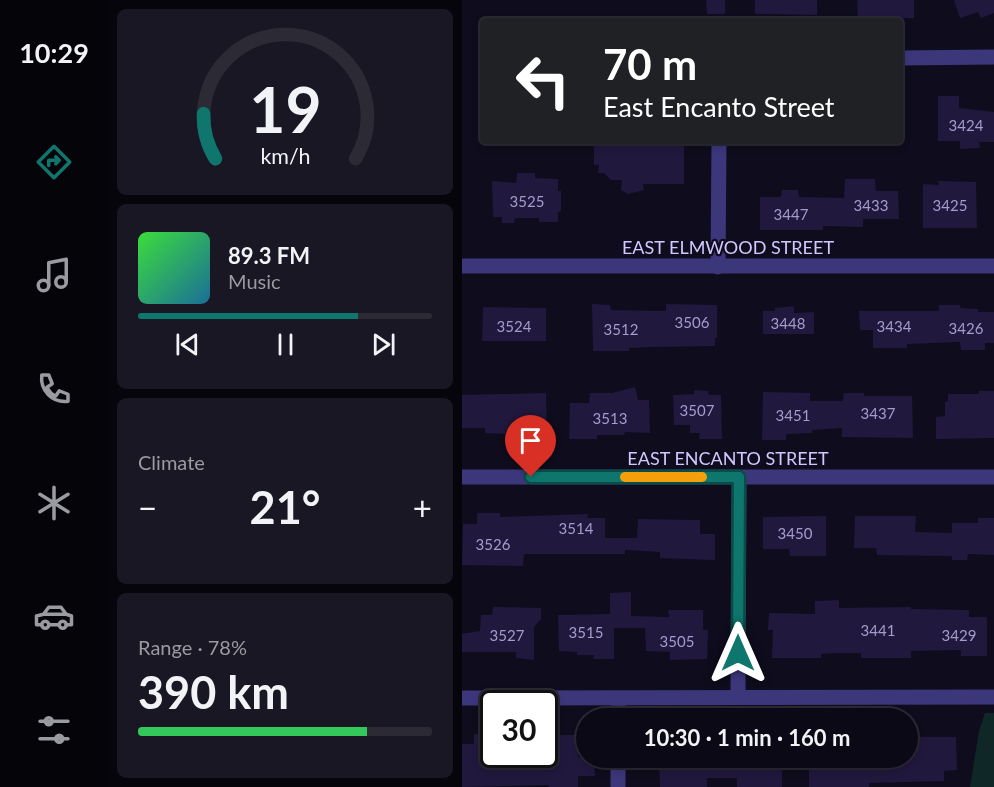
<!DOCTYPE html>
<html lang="en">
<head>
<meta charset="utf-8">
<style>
  body { margin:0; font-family:Lato,sans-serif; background:#191723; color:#f1f3f6; height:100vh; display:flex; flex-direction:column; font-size:22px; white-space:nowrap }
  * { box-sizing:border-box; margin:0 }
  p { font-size:20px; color:#9a9aa1 }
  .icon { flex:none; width:33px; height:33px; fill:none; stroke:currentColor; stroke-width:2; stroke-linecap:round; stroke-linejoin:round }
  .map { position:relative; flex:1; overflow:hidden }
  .drawer { display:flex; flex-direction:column; gap:9px; padding:9px; background:#06050c; width:354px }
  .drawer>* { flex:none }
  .banner { position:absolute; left:18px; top:18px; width:423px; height:126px; border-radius:6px; box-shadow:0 3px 9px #0003,0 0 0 2px #2b2a35; background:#202124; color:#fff; overflow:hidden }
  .speed { position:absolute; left:18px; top:690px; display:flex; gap:12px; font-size:30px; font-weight:700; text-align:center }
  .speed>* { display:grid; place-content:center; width:78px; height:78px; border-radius:50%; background:#0b0916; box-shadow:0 3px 9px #0003,0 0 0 2px #2b2a35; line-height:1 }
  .speed .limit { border:3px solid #111; border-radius:9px; background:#fff; color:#111 }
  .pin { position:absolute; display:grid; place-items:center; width:51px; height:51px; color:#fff; margin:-62px -26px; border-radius:50% 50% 50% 0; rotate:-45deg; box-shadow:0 0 6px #0007 }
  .pin .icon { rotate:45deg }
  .me { position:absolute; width:66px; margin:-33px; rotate:0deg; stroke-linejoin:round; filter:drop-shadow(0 0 4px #0008) }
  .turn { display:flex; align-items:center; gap:21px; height:126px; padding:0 24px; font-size:27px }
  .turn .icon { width:78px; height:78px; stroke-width:2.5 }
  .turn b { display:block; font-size:42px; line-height:51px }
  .big { font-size:45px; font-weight:700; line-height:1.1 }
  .drawer .tile { flex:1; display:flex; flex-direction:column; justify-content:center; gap:9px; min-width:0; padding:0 21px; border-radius:9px; background:#191723 }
  .drawer .dial { align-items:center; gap:0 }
  .dial svg { height:156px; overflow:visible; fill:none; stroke:#2b2a35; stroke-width:7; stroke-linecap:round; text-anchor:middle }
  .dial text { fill:#f1f3f6; stroke:none }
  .song { display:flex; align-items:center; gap:18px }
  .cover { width:72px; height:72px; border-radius:9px; background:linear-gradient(135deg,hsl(120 70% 55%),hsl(200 70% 35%)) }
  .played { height:6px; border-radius:3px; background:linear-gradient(90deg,#0f766e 75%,#2b2a35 75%) }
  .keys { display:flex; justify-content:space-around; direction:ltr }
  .heat { display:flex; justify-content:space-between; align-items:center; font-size:33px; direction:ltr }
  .charge { height:9px; border-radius:4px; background:linear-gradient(90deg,#34c759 78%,#2b2a35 0) }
  .trip { position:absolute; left:114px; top:708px; width:342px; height:60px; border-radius:30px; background:#0b0916; box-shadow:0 3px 9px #0003,0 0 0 2px #2b2a35; font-weight:700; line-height:60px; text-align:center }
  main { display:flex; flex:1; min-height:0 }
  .tabs { display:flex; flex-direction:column; width:108px; justify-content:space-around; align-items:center; background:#040409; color:#9a9aa1 }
  .tabs .icon { width:42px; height:42px }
  .tabs .on { color:#0f766e }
  .tabs b { font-size:27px; color:#f1f3f6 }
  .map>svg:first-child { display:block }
  .green { fill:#0f2727 }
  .building { fill:#21183d }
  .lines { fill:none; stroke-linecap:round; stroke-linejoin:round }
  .minor { stroke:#3c377b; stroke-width:15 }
  .route-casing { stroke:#0a4d48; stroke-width:15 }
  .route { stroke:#0f766e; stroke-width:10 }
  .slow { stroke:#f59e0b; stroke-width:10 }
  .labels { text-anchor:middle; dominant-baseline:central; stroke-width:4.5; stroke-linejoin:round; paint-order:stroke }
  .number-label { font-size:15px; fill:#a49cce }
  .street-label { font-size:18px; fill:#d0c8fe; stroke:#0f0c1d }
</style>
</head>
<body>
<main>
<nav class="tabs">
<b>10:29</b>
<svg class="icon on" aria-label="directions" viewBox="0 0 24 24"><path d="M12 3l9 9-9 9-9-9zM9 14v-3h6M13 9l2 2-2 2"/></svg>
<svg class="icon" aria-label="music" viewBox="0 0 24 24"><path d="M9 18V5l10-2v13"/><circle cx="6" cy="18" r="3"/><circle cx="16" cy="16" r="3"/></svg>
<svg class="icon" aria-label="phone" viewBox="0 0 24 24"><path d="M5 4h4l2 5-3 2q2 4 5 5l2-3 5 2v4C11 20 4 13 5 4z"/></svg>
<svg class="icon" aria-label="climate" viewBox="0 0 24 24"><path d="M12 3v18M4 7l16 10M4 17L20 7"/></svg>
<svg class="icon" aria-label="car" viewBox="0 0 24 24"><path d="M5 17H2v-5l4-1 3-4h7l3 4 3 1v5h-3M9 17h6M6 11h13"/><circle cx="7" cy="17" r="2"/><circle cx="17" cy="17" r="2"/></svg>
<svg class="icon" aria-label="filters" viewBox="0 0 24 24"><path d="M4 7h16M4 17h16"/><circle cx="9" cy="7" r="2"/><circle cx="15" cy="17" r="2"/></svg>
</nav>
<section class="drawer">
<div class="tile dial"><svg viewBox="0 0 100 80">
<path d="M14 69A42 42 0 1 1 86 69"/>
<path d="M14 69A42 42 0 0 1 8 46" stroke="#0f766e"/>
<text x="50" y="56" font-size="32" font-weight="700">19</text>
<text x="50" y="72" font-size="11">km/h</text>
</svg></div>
<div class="tile">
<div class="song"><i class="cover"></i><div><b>89.3 FM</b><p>Music</p></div></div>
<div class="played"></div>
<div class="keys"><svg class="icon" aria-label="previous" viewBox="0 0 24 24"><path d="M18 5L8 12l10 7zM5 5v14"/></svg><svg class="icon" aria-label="pause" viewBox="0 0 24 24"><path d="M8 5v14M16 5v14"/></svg><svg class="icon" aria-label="next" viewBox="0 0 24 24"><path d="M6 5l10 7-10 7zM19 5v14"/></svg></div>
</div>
<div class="tile"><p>Climate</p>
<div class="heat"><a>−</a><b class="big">21°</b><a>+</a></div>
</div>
<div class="tile"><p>Range · 78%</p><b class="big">390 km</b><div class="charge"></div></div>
</section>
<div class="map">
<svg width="532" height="787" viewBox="0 0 532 787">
  <rect width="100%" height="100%" fill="#0f0c1d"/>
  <path class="green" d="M523,713H532V787H508L517,731Z"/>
  <path class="building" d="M244,0H263V14H245Z
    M293,0H355V15L293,14Z
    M395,0H452V18H433L432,20L396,19Z
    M492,0H532V13L519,18L516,12L498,18Z
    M476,96H497V108L532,112V142H517L518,148L498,149V141H476Z
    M132,141H222V184H181L182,190L166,194L159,190L160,180H149L142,173H136L137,165H132Z
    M55,173H73V178L96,179V191H99V211L96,212V222H77V218H53L52,223H40V217H31L30,181L54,183Z
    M383,179H413L414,191H436L437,219H401V227L361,226V230H298V197H319L320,190H336L337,197L382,198Z
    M476,181L514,182L515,228H461V184L477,185Z
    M130,304L148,305L149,310L204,311V304L255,305V338H253V346L189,347L167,348V351H131Z
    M477,305H498V308L516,309V312H532V343H523V350H499L498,342L445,344V348H411V330H398L397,311H477Z
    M332,306V313L352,312V334H301V311H313V308Z
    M21,307L84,308V341H20Z
    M173,387L176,400H187L188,433L163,432L162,435H135V439H107L108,403H127L128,393H150Z
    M232,390L246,391L247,395H259L260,439H237L238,433H228V425H212L211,395L232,394Z
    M517,391H532V438L474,439V417L483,416V402L486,401V394H517Z
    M301,392L348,393V401H381L382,393H402V396H450L451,438L380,437V428L350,430V433L324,434V440H300Z
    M84,393L85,433H57L56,438L43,439V434L23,433V428H0V395Z
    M15,513H38V517L126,514L125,518H143V538H175L176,519L238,520V534H253V560L198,558V552L163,550V554H62L61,566L0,565L1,524H15Z
    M364,516V556H328L327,549H301V517Z
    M393,516H454L453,532L490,533V523H516V518H532V555L506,554L505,560H490V556L415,555L414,548H392Z
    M169,592V616L207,617L206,610H241V630H246L245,659L208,660V652L184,651L183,628H152V659H131L132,655H115V652L97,651L96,615L148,614V593Z
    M377,600V608L449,607V609L507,610V617H525V656H499V650L449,651V658H399V653H373L359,654V658H310L311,630H306L307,613L353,614V601Z
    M31,607L79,608V619L72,627V660L54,658V652H0V634L18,631L19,615H30Z
    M12,734L32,735V754L46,755L82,754V745L87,744L96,738V735H115L116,757L132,758L133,776H116V787H87V785L0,787V744H12Z
    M452,737H494L495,770L482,771V781L407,783V787H347V758H446V743H451Z
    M197,758H320V787H275V778H245V787H198Z"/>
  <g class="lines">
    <path class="minor" d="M438,58L532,57
      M0,266H532
      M256,267L257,141
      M0,477H532
      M276,697L277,477
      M0,698L532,697
      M156,718L157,698
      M156,787V758"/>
  </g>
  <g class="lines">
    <defs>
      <path id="route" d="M69,477H277L276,653"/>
    </defs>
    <use href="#route" class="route-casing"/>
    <use href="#route" class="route"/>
    <path class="slow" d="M163,477H240"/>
  </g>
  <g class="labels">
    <g class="number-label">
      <text x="504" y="125">3424</text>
      <text x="65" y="201">3525</text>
      <text x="409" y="205">3433</text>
      <text x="488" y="205">3425</text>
      <text x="329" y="214">3447</text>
      <text x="230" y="322">3506</text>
      <text x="326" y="323">3448</text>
      <text x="52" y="326">3524</text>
      <text x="432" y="326">3434</text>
      <text x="504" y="328">3426</text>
      <text x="159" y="329">3512</text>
      <text x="235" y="410">3507</text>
      <text x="416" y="413">3437</text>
      <text x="331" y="415">3451</text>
      <text x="148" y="418">3513</text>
      <text x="114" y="528">3514</text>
      <text x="333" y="533">3450</text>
      <text x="31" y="544">3526</text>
      <text x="416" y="630">3441</text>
      <text x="124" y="632">3515</text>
      <text x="45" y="635">3527</text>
      <text x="497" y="635">3429</text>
      <text x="215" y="641">3505</text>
    </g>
    <g class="street-label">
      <text x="266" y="247">EAST ELMWOOD STREET</text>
      <text x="266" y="458">EAST ENCANTO STREET</text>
    </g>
  </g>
</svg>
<div class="speed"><div class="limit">30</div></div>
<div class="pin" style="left:69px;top:477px;background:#d93025"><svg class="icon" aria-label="arrive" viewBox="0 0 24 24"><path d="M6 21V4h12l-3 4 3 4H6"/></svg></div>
<svg class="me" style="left:276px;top:653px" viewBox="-20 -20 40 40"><path d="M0-17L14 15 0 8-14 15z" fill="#0f766e" stroke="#fff" stroke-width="4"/></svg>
<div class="trip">10:30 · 1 min · 160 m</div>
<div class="banner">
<div class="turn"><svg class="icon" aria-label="left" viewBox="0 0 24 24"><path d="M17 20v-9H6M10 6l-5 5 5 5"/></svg><div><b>70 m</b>East Encanto Street</div></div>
</div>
</div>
</main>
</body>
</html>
